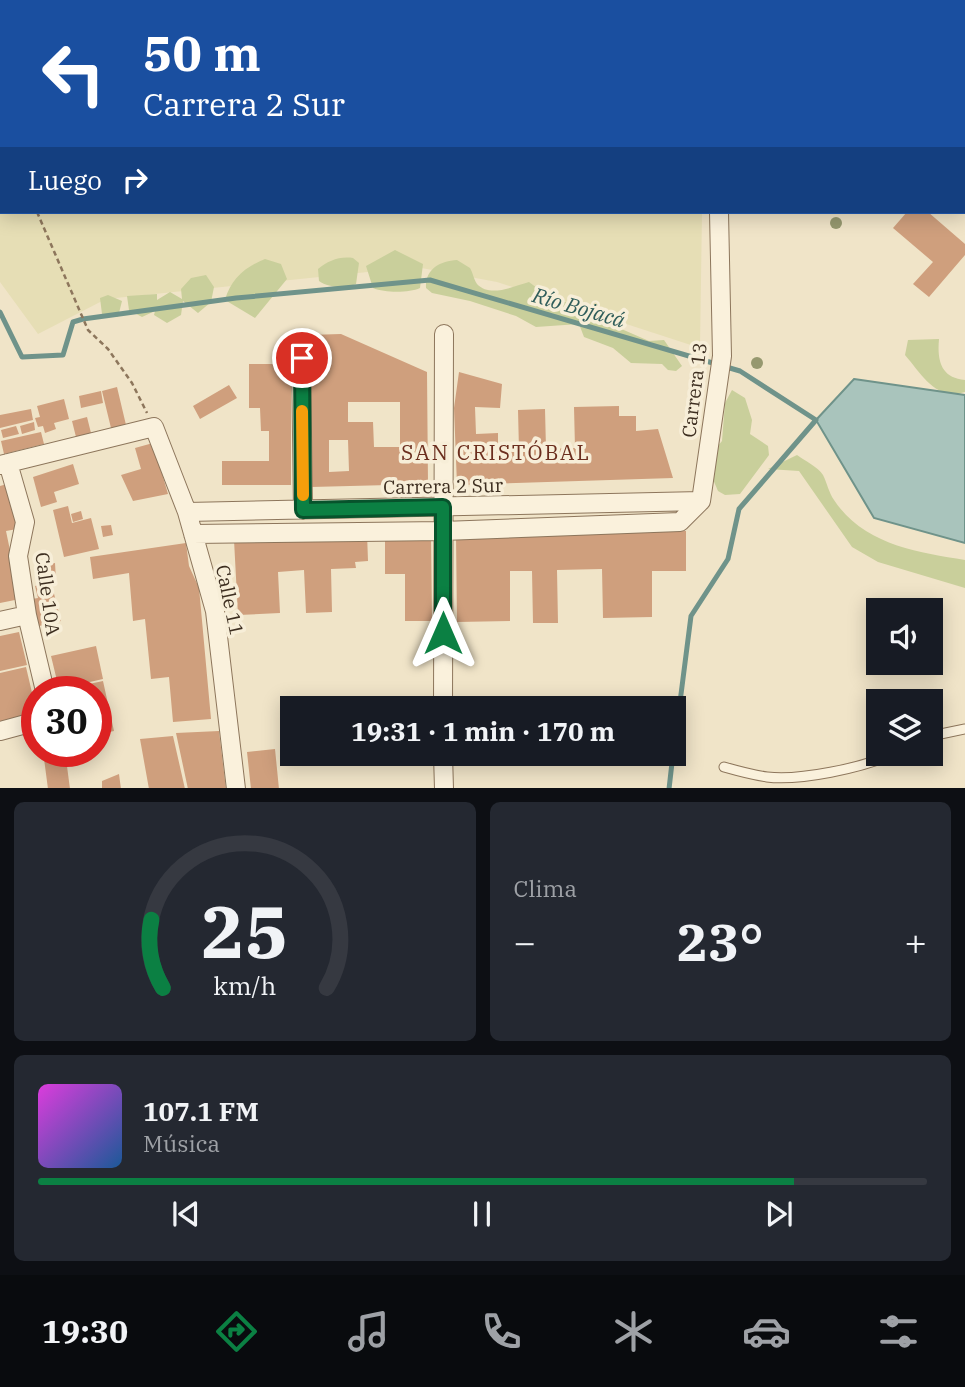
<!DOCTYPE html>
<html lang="es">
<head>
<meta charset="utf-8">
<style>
  body { margin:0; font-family:"IBM Plex Serif",serif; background:#242831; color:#f1f3f6; height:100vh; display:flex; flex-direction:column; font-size:26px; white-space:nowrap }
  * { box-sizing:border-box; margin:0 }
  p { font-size:23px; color:#9ea1a6 }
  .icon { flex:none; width:38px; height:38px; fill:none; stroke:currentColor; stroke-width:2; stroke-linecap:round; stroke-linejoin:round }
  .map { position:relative; height:788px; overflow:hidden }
  .sheet { display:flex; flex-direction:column; gap:14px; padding:14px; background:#0d0f14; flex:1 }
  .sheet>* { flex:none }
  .top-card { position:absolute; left:0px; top:0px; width:966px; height:214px; box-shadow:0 4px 18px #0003; background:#1a4fa0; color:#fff; overflow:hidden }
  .fabs { position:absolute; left:866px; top:598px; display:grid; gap:14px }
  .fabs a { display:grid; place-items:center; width:77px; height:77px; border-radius:0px; background:#171b24; box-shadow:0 4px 18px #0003; font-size:35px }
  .speed { position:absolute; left:21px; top:676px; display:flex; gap:14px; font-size:35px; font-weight:700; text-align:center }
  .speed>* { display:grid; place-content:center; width:91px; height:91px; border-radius:50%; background:#171b24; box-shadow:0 4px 18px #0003; line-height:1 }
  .speed .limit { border:10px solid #d22; background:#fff; color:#111 }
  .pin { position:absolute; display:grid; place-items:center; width:60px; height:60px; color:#fff; margin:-30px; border:4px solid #fff; border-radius:50%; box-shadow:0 2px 7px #0007 }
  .me { position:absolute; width:77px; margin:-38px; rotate:0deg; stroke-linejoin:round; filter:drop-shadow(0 0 5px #0008) }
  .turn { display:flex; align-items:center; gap:24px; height:147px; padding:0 28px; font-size:32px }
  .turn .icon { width:91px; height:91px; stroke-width:2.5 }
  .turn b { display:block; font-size:49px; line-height:60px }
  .then { display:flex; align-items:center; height:66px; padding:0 28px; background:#0003; gap:14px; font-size:26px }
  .big { font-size:52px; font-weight:800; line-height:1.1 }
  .sheet .card { flex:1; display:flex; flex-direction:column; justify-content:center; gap:10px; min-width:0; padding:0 24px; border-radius:10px; background:#242831 }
  .sheet .dial { align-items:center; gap:0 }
  .dial svg { height:182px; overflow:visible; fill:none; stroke:#363941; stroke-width:7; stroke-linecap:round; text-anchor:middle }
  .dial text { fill:#f1f3f6; stroke:none }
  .song { display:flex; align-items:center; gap:21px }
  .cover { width:84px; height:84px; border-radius:10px; background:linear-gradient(135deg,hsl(300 70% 55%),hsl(210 70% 35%)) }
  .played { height:7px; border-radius:4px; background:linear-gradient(90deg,#0b8043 85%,#363941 85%) }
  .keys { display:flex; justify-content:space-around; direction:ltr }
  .heat { display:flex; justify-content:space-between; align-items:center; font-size:38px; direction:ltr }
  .sheet .tiles { flex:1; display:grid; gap:14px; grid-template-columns:1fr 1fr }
  .card:last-child { grid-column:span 2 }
  .trip { position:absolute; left:280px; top:696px; width:406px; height:70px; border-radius:0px; background:#171b24; box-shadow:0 4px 18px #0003; font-weight:800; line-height:70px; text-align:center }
  .menu { display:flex; height:112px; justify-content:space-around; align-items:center; background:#090b0e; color:#9ea1a6 }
  .menu .icon { width:49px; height:49px }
  .menu .on { color:#0b8043 }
  .menu b { font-size:32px; color:#f1f3f6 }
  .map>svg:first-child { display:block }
  .farmland { fill:#e6deb5 }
  .green { fill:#c9cf9b }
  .water { fill:#a9c4bc; stroke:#6f938a; stroke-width:2 }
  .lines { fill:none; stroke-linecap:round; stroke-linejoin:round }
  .stream { stroke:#6f938a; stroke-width:5 }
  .building { fill:#cf9f7d; fill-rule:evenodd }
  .service-casing { stroke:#8d765c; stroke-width:11 }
  .minor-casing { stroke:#8d765c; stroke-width:20 }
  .path { stroke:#8d765c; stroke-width:2.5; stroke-dasharray:5 3.5; stroke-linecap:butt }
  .service { stroke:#faf1dc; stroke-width:9 }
  .minor { stroke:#faf1dc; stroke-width:18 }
  .tree { fill:#96986f }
  .route-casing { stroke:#07532c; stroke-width:18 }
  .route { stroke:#0b8043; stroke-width:12 }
  .slow { stroke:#f59e0b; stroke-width:12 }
  .labels { text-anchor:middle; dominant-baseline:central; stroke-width:7; stroke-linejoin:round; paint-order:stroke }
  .street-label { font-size:19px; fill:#3d2e20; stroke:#f7eed8 }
  .water-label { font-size:21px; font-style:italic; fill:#2f5d5a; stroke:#f7eed8 }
  .neighbourhood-label { font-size:21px; letter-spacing:2px; fill:#6b2e1e; stroke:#f7eed8 }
</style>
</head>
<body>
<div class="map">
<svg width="965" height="789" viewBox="0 0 965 789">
  <rect width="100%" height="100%" fill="#f0e4c8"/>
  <path class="farmland" d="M68,0H704L67,2Z
    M0,72L2,212H702L700,348L497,282L416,267L106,299L38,334L0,282Z"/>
  <path class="green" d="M395,250L423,264L420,288C409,293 385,293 373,288L366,266Z
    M353,258L359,263L356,284C346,289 329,288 319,281L318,269C328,261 339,256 353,258Z
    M265,259L281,264L287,279L255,318L225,300C231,279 245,267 265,259Z
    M457,260L470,268C473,273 474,280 477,284C490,298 514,286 529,282L553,300L576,304L582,309L580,322L594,317L649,341L664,340L682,366L676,371L668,370L662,364L631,363L613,348L584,337L579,324L536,327L516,316L470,301L432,293L426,288C425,269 440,261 457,260Z
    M206,275L214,287L211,302L198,313L183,301L181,315L167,323L154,315L155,311L142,317L129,310L127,296L157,294V300L170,292L182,299L181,289L191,278Z
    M108,295L122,301L118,317L102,314L100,298Z
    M939,339C937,361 941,378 965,380V392C936,401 923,376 905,355L908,340Z
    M732,390L745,398L752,420L750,434L768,446L769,455L740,494L725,495L718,491L712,477L717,447L722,441L725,403Z
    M797,455C805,461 818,467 823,475C827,483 829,493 834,500C864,545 917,552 965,560V588L878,562L852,547L799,471L768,469Z"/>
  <path class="water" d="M854,379L965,395V543L874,518L816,420Z"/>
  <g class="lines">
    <path class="stream" d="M0,312L22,357L63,355L73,322L83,319L236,298L430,280L740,371L816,420L739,509L728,559L691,616L674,749
      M669,789L673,754"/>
  </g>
  <path class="building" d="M907,212H928L965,244V255L929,297L913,284L933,262L893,228Z
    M341,334L427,372L428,484L311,487L308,335ZM348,402H400V447H374L373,422H348ZM329,440H348L349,471L329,472Z
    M249,364H291V485H222V461H269V431H261L260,408H249Z
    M459,372L502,384L500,408L475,407L476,434L498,433V450H519L518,410L545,409L546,449L575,448L574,407L619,406V416H636V431L658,429L673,478L457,485L454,408Z
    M229,385L237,398L200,419L193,406Z
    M117,387L126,425L111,428L102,391Z
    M101,391L103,403L81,408L79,396Z
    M64,399L69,419L54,423L56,429L45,433L43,426L38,427L35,418L40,417L37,406Z
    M31,409L33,420L0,428V415Z
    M87,417L91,433L76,437L72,421Z
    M34,422L35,430L22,434L20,426Z
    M16,426L19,434L3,438L1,430Z
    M41,432L44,444L4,454L1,441Z
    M153,443L168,494L133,501L121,475L141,469L135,448Z
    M73,464L79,484L54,492L57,502L41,507L33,477Z
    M7,484L17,529L6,531L20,599L0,603V486Z
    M68,506L72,523L91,518L99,549L64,557L53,510Z
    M81,511L83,519L73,522L71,514Z
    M111,525L113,535L103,537L101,526Z
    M686,531V571H652V617L603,618L602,569L557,570L558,623H533L532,571H510V621L457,622L456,535Z
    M367,533L368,561L355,562L356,568L331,569L332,612L306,613L304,570L278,572L280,613L238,615L234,540Z
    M431,533L432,621H405V574H385V534Z
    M186,543L189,566L199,588L211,719L173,722L169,677L151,679L145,619L133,621L129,573L93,579L90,557Z
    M55,563L56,580L41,582L40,565Z
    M51,582L61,621L39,626L32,599L38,598L35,586Z
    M19,632L27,665L0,671V636Z
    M96,646L103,679L59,689L51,656Z
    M26,667L37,714L0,725V673Z
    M103,681L114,731L96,735V691L61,690Z
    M219,731L226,789H188L176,733Z
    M173,736L185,789H149L140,739Z
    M275,749L279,789H251L247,752Z
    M43,751H65L70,789H48Z
    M119,774L121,789H102V781Z"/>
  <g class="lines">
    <defs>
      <path id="service" d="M964,168H965
        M931,736L965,729
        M724,767C738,771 753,775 767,777C799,781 863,768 892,754"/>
      <path id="minor" d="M964,94H965
        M301,357L303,510
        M8,463L25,522L18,556L27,615L45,691
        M0,465L154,427L187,512L215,611L236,789
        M187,512L701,501
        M193,534L443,531L680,522L701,501L722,356L719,212
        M0,621L27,615
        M443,709L444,334
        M0,731L37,721
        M443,754L444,789"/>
    </defs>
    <use href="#service" class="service-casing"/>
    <use href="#minor" class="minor-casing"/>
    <path class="path" d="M96,2V0
      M37,212L88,330L108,349L132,383L147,413"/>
    <use href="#service" class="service"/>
    <use href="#minor" class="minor"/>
  </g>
  <g class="tree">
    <circle cx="836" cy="223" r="6"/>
    <circle cx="757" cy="363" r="6"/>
  </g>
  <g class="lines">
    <defs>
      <path id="route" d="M302,358L303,510L443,507V633"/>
    </defs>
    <use href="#route" class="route-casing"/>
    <use href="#route" class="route"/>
    <path class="slow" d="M302,411L303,495"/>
  </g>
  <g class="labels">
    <g class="street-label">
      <text transform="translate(694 390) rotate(-83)">Carrera 13</text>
      <text transform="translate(443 486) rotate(-1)">Carrera 2 Sur</text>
      <text transform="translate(48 594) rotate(82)">Calle 10A</text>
      <text transform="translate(230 600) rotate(78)">Calle 11</text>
    </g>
    <g class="water-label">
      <text transform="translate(579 307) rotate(16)">Río Bojacá</text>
    </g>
    <g class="neighbourhood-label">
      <text x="496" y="452">SAN CRISTÓBAL</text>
    </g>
  </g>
</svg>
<div class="fabs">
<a><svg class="icon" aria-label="sound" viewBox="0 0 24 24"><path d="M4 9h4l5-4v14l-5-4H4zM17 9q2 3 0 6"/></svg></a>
<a><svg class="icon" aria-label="layers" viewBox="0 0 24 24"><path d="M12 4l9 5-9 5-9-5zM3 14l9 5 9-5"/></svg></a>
</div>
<div class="speed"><div class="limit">30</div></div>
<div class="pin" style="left:302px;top:358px;background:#d93025"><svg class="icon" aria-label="arrive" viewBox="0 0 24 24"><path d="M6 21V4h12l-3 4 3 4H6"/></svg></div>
<svg class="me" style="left:443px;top:633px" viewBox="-20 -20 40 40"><path d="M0-17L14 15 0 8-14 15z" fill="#0b8043" stroke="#fff" stroke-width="4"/></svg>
<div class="trip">19:31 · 1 min · 170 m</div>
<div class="top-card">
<div class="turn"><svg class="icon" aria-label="left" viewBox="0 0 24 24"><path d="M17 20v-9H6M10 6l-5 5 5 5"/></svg><div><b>50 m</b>Carrera 2 Sur</div></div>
<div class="then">Luego<svg class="icon" aria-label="right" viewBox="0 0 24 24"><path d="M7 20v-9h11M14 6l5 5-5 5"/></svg></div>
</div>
</div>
<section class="sheet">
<div class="tiles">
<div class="card dial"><svg viewBox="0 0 100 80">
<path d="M14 69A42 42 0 1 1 86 69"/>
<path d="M14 69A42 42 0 0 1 9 39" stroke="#0b8043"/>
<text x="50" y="56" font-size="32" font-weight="700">25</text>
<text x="50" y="72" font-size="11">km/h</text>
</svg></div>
<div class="card"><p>Clima</p>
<div class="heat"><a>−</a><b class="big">23°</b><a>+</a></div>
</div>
<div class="card">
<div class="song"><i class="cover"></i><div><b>107.1 FM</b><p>Música</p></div></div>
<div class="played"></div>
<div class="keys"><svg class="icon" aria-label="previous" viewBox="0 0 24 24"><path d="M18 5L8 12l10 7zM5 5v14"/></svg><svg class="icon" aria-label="pause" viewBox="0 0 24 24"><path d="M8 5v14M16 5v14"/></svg><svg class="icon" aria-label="next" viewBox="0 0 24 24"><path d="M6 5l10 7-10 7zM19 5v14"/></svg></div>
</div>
</div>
</section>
<nav class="menu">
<b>19:30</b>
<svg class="icon on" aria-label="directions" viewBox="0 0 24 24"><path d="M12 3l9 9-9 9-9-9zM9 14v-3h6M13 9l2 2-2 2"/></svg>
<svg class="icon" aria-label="music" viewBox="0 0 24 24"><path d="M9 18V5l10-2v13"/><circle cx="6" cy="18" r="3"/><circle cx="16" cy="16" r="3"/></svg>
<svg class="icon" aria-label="phone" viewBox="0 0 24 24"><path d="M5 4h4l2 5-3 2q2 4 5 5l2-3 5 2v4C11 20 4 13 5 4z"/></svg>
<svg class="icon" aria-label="climate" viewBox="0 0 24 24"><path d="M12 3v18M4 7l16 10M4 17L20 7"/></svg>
<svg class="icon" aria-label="car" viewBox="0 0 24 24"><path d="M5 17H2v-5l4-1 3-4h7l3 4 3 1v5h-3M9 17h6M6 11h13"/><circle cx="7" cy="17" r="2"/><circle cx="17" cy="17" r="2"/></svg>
<svg class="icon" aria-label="filters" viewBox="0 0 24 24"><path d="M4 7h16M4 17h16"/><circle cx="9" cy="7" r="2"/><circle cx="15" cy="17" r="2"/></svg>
</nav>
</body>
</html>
